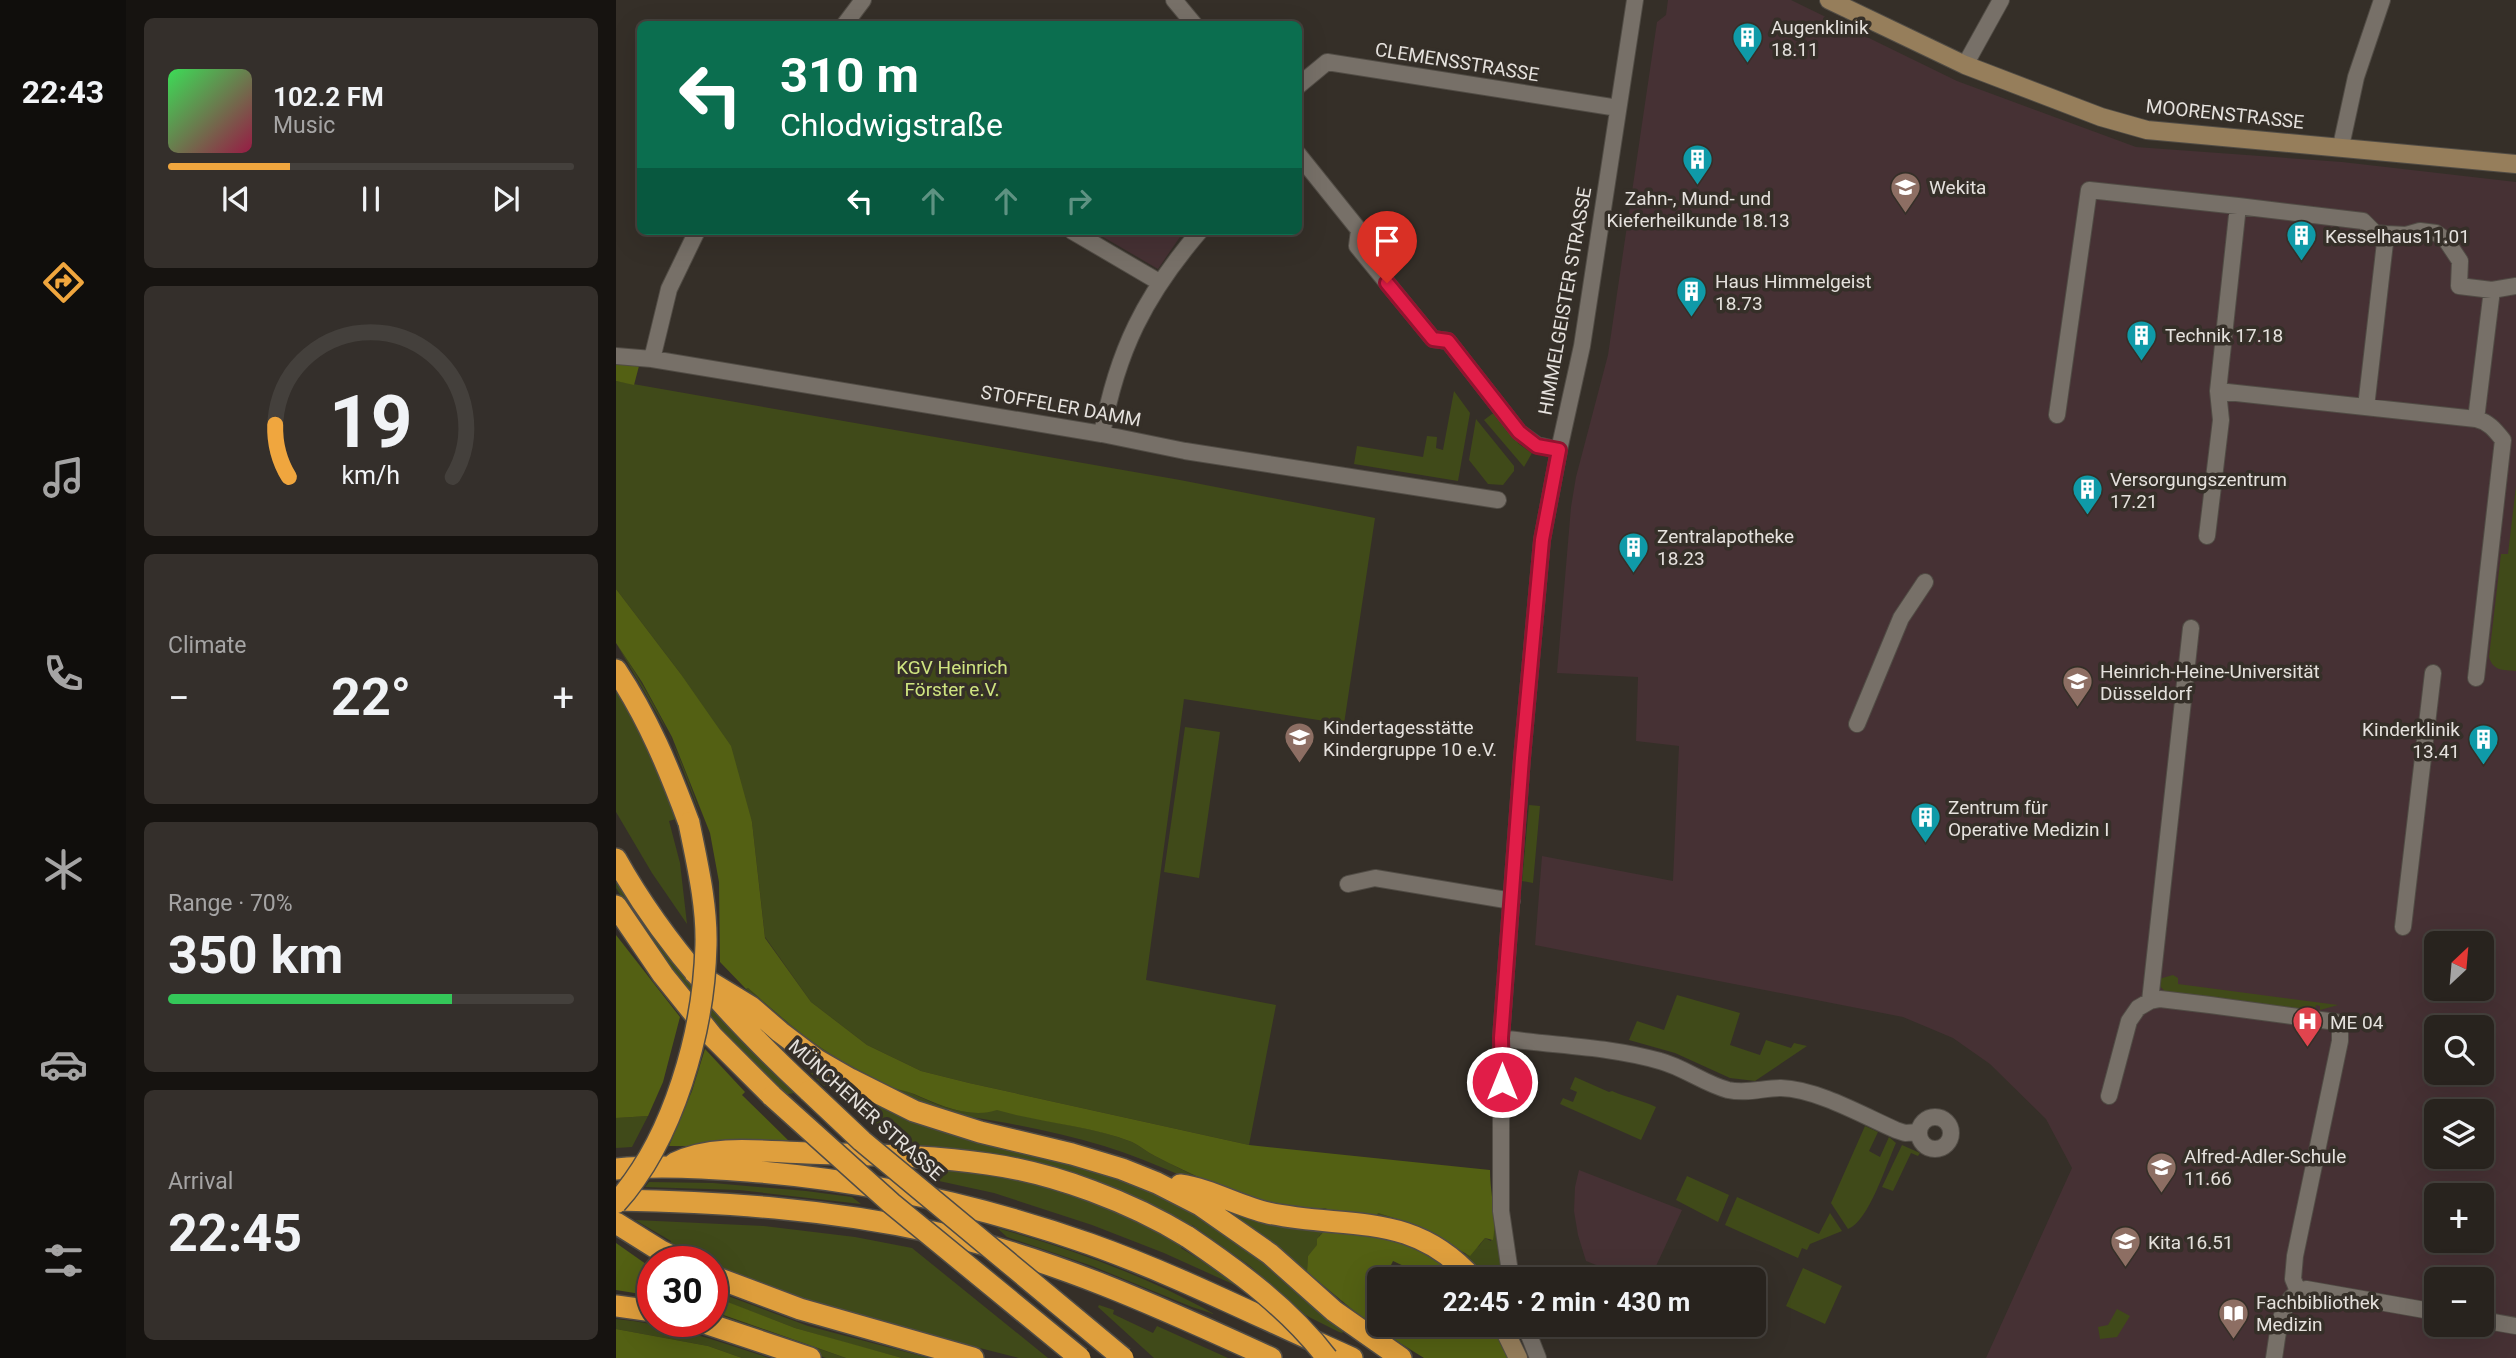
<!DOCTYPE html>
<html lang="en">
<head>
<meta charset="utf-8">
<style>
  body { margin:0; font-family:Roboto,sans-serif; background:#342f2b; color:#f1f3f6; height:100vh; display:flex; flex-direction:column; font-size:26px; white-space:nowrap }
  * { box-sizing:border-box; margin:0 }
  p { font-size:23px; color:#a5a4a4 }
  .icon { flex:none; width:38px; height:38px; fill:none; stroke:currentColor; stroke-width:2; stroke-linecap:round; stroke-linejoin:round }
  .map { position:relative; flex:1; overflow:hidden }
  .side { display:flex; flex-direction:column; gap:18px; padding:18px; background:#161310; width:490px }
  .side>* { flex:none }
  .guide { position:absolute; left:21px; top:21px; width:665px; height:214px; border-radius:10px; box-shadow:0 7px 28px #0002,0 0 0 2px #44403c; background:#0b6e4f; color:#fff; overflow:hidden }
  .needle { width:46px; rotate:26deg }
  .tools { position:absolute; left:1808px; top:931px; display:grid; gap:14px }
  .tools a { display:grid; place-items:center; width:70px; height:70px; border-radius:10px; background:#28231e; box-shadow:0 7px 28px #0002,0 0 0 2px #44403c; font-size:35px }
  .speed { position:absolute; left:21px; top:1246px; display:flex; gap:14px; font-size:35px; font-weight:700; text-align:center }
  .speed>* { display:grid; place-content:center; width:91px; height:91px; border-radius:50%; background:#28231e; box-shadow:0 7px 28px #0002,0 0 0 2px #44403c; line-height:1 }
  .speed .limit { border:10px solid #d22; background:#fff; color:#111 }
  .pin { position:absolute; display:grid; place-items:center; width:60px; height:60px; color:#fff; margin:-72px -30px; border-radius:50% 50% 50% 0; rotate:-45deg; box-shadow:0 0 7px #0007 }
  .pin .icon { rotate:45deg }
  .me { position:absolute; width:77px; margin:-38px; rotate:0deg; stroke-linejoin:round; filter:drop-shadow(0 0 5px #0008) }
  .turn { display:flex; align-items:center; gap:24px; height:147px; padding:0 28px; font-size:32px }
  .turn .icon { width:91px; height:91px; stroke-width:2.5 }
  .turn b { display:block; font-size:49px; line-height:60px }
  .lanes { display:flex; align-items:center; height:66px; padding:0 28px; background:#0003; justify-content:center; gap:35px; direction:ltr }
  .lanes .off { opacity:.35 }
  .big { font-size:52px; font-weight:700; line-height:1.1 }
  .side .tile { flex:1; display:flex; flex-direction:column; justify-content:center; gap:10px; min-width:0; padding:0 24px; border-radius:10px; background:#342f2b }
  .side .dial { align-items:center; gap:0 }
  .dial svg { height:182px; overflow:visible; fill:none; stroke:#44403c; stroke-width:7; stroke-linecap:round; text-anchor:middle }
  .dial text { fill:#f1f3f6; stroke:none }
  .song { display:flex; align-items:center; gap:21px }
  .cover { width:84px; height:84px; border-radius:10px; background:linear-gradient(135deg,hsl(130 70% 55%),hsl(340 70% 35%)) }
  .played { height:7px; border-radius:4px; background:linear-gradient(90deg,#f0a63e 30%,#44403c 30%) }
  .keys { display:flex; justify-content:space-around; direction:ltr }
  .heat { display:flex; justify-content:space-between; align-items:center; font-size:38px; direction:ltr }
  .charge { height:10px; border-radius:5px; background:linear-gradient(90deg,#34c759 70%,#44403c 0) }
  .trip { position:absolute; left:751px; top:1267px; width:399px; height:70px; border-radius:10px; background:#28231e; box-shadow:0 7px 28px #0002,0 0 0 2px #44403c; font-weight:700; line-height:70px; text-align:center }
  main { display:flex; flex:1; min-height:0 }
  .menu { display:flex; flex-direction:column; width:126px; justify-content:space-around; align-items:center; background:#100e0c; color:#a5a4a4 }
  .menu .icon { width:49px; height:49px }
  .menu .active { color:#f0a63e }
  .menu b { font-size:32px; color:#f1f3f6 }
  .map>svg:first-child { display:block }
  .education { fill:#463134; fill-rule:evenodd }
  .green { fill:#404a19 }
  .forest { fill:#536013 }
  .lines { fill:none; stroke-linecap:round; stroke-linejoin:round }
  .street-casing { stroke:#514c45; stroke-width:18 }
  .secondary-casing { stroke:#514c45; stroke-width:20 }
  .highway-casing { stroke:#514c45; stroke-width:24 }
  .street { stroke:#777068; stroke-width:16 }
  .secondary { stroke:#967e5b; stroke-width:18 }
  .highway { stroke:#df9f3d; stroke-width:21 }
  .highway-bridge-casing { stroke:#514c45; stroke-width:24; stroke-linecap:butt }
  .highway-bridge { stroke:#df9f3d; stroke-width:21 }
  .route-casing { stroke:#92132f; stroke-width:18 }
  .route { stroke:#e11d48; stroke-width:12 }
  .labels { text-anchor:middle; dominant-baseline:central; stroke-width:7; stroke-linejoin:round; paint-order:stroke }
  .poi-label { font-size:19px; fill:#e5e1dd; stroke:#352f28; text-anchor:start }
  .street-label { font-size:19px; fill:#e5e1dd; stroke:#352f28 }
  .park-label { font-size:19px; fill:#cfe480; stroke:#352f28 }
</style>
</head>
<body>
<main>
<nav class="menu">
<b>22:43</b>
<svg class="icon active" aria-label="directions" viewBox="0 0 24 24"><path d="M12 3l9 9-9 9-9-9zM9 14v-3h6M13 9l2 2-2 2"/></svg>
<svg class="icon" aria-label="music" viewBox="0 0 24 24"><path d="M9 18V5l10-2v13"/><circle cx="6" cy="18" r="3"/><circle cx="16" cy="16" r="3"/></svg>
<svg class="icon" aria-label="phone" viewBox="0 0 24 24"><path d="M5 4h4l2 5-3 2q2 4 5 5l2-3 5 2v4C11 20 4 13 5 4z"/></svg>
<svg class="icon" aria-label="climate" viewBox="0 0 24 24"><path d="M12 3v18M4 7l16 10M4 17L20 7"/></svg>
<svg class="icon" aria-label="car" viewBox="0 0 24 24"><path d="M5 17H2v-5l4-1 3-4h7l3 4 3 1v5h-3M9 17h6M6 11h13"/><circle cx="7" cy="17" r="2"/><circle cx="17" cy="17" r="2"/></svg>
<svg class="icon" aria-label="filters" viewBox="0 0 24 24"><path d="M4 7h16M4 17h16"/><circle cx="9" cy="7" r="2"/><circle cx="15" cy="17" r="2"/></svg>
</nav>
<section class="side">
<div class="tile">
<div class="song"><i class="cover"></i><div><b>102.2 FM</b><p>Music</p></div></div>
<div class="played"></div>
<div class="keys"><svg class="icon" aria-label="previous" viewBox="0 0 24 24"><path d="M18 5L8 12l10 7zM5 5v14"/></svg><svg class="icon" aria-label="pause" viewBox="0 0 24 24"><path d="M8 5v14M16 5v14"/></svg><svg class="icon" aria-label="next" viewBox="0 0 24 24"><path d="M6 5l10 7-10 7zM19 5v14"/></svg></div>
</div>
<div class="tile dial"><svg viewBox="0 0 100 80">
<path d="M14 69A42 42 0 1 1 86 69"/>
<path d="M14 69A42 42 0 0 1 8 46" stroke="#f0a63e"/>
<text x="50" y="56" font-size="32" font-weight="700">19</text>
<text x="50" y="72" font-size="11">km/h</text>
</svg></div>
<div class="tile"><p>Climate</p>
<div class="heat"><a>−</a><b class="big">22°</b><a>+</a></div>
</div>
<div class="tile"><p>Range · 70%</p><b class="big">350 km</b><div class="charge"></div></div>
<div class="tile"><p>Arrival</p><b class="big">22:45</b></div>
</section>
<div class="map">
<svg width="1900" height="1358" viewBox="0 0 1900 1358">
  <rect width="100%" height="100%" fill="#352f28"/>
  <path class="education" d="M1052,0H1175L1341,81L1520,147L1726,162L1900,182V1358H1370L1456,1168L1430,1119L1374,1064L1337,1038L1287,1017L919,945L926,856L1057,881L1063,746L1020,741L1022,677L941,673L955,507L960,477L992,355L1041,22L1050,15ZM1820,943H1866V989H1820ZM1820,1027H1866V1073H1820ZM1820,1111H1866V1157H1820ZM1820,1195H1866V1241H1820ZM1820,1279H1866V1325H1820Z
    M477,231H568L542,269Z
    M963,1170L1066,1210L1034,1279H1016L970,1261L962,1235L958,1211L959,1187Z"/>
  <path class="green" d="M0,381L564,480L759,518L728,724L568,699L530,980L660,1005L633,1145L353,1083L305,1071L251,1045L195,1002L149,937L136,822L64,673L0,589Z
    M838,391L854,413L842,481L738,464L741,446L807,457L811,436L821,437L820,448L827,450Z
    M880,411L903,444L916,453L908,467L868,420Z
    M860,419L898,466V471L887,485L872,484L853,460Z
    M1900,486V671C1887,670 1877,671 1873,657L1885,554H1892Z
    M0,643C38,700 63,748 84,814L54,736Z
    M0,687C24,730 46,772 60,819L53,821L64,863L71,924L36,873L0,812Z
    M569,727L604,732L583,878L548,872Z
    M913,805L924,806L917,883L906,881Z
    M0,879C50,958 113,1027 178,1093L167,1095C105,1032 46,964 0,888Z
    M1557,975L1562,978V984L1722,1005L1704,1010V1006L1700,1005L1699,1011L1550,993L1539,980Z
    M132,988L162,1015L217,1056L277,1087H282C311,1100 349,1121 381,1109C425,1123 473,1125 516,1142C524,1146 531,1152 539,1156C592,1183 649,1212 710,1208L712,1213L663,1209L642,1205C589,1189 541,1162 488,1146C454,1136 419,1128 385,1122C365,1118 346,1117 327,1111C253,1088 186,1042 130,989Z
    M1061,995L1124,1013L1114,1045L1144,1055L1150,1040L1175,1048L1178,1043L1191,1046L1139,1081L1114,1078L1059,1053L1013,1040L1021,1021L1048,1030Z
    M169,1049L437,1159L518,1185L563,1205L630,1247L728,1331L726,1333L723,1332L689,1315L634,1266L576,1225L573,1229L556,1218L284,1149L212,1085L208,1086Z
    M959,1077L993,1092L996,1091C1012,1098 1025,1100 1040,1107L1025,1140L944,1104L947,1098L957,1102L961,1092L954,1089Z
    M32,1116L16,1147L0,1148V1118Z
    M1249,1126L1262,1132L1253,1151L1264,1157L1273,1137L1280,1143C1270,1165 1253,1221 1232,1229L1215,1203Z
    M1286,1145L1304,1153L1302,1156L1295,1153L1277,1191L1266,1187Z
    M301,1163L397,1177L484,1203L567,1243L565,1248L594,1266L621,1286L548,1253L476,1225L378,1193L323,1181Z
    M1071,1176L1113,1195L1102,1222L1060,1200Z
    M33,1182L97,1183L190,1191L236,1197L245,1204L123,1190L29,1187Z
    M1121,1197L1203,1234L1214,1213L1226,1231L1194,1244L1191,1250L1186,1248L1182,1258L1109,1225Z
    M607,1207L725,1233L710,1230L703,1236L702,1245L692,1256L691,1272L688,1274L607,1209Z
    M762,1213C794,1222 821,1236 849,1255L863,1246L869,1238L875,1241L879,1223L889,1279H865L761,1216Z
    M19,1220L148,1226L239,1237L296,1248L432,1358H403C299,1332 195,1306 96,1265V1262H89L54,1244L55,1241Z
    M381,1228C455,1249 531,1276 598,1314L576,1307L476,1266L391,1237Z
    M1187,1268L1226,1286L1209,1324L1170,1306Z
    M96,1290L192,1326L313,1358H286L241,1346L179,1328L102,1299L96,1296Z
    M483,1305L498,1310L497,1314L537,1333L541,1326L612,1358H538L482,1307Z
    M1501,1309L1514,1316L1501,1337L1484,1339L1482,1327L1492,1325Z
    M96,1312L230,1358H210L96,1319Z
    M0,1319C53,1324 102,1341 153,1358H126L92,1346L0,1329Z"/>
  <path class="forest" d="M0,362L23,366L18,385L0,381Z
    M0,589L64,673L115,746L136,822L149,938L195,1002L251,1045L305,1071L353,1083L633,1145L874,1170C874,1193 881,1218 877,1240L869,1238L854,1256L797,1224L762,1213L761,1216L712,1213L710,1208C649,1212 591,1182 539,1156C531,1152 524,1146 516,1142C473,1125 425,1123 381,1110C354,1119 323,1105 298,1094C289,1090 276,1089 268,1084C252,1074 233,1066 216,1055C186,1036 159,1012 132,988L130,989L104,962L103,882L94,833L56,737L26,682L0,643Z
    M0,935L64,1017L47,1082L32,1116L0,1118Z
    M89,1049L129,1092L126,1095L179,1147L53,1146L76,1091Z
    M710,1229L717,1230L720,1233L728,1231L798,1243L848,1279H816L777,1261L768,1279H763V1290L758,1300L763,1303V1325H879L895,1358H808L755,1325L691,1272L692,1256L701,1245V1239Z
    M0,1243L37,1269V1296L0,1290Z
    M96,1296L179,1328L286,1358H230L96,1311Z
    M0,1329L92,1346L126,1358H0Z"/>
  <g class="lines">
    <defs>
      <path id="street" d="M558,0L578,24
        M229,24L247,0
        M1349,65L1385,0
        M682,86L711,62L1002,108
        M1725,146L1740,77L1766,0
        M682,154L743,230L741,246L817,339L832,341L903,432L921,445L943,450
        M1622,206L1747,221L1759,233L1770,234L1750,407
        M456,231L543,282
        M1770,234L1790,235L1804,231L1820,233L1830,240L1844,261L1843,286L1876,290L1900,286
        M0,356L36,359L486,434L569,451L882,500
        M36,359L53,289L81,231
        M1602,391L1860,419C1873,422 1879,430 1887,440L1860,678
        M1441,415L1473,190L1622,206L1602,391L1605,420L1591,536
        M1860,419L1876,290
        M486,434C501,351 529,295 584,231
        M1241,724L1285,618L1309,582
        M732,884L759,878L896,901
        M1787,927L1817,673
        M1534,1001L1575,628
        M885,1038C938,1046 992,1046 1044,1061C1067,1067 1089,1084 1112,1090C1131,1094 1147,1088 1165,1088C1201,1089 1248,1116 1280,1130L1289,1133L1303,1132
        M1493,1096L1513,1021L1522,1008L1534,1001L1544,999L1594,1005L1720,1022L1724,1027V1041L1679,1256L1677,1279L1682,1291
        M1303 1133a16 16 0 1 1 32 0a16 16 0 1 1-32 0Z
        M895,1279L885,1211V1038L906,758L926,540L943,450L966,346L1019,0
        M1866,1320L1900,1326
        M909,1325L922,1358
        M1658,1358C1662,1335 1663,1295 1690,1289L1820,1312"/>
      <path id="secondary" d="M1213,0L1349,65L1485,117L1531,130L1900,164
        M886,1325L902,1358"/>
      <path id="highway" d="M0,670C32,718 53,769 73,823
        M0,859C49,947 120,1023 193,1091
        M0,906L47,975L97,1037L156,1096
        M79,973L135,1007L164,1032L201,1060L234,1079L298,1111L364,1132L456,1154L506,1169L541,1183L584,1205L654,1254L718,1311L785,1358
        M59,1163C98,1144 149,1152 191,1153C251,1155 312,1155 372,1164C438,1173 515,1202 572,1237
        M0,1169C44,1165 88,1168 132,1171C249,1180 363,1205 474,1244C564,1276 649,1320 736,1358
        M564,1185C594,1189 622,1206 652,1213C731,1230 796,1210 857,1279
        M0,1200C107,1202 212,1209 317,1232C435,1257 546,1308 655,1358
        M0,1223L45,1251L67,1262
        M96,1276L184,1309L357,1358
        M0,1306L37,1311
        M83,1321L194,1358"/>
    </defs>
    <use href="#street" class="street-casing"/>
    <use href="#secondary" class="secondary-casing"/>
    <use href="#highway" class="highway-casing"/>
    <use href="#street" class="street"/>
    <use href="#secondary" class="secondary"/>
    <use href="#highway" class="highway"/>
    <defs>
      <path id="highway-bridge" d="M193,1091L246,1141L507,1358
        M156,1096L275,1203L464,1358
        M0,1203C58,1139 88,1030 90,945C91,904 81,863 73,823
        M572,1237C622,1271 674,1309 711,1358"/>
    </defs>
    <use href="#highway-bridge" class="highway-bridge-casing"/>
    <use href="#highway-bridge" class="highway-bridge"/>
  </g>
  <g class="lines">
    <defs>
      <path id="route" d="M771,283L817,339L832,341L903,432L921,446L943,450L926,540L906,758L885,1038L886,1082"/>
    </defs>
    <use href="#route" class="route-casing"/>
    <use href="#route" class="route"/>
  </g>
  <defs>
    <symbol id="building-pin" viewBox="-11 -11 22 30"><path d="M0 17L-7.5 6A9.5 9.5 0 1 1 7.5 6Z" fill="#0f9aa8" stroke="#352f28"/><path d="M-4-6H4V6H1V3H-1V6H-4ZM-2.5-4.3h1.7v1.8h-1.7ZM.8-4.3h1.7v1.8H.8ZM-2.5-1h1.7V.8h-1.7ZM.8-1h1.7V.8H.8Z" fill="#fff"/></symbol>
    <symbol id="school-pin" viewBox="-11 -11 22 30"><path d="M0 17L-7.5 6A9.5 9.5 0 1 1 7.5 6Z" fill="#8d6e63" stroke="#352f28"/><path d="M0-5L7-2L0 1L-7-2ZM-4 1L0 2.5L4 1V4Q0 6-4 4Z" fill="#fff"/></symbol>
    <symbol id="university-pin" viewBox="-11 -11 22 30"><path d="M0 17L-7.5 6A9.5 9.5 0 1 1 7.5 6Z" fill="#8d6e63" stroke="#352f28"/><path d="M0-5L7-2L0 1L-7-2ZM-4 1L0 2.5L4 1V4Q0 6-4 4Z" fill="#fff"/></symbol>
    <symbol id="hospital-pin" viewBox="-11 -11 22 30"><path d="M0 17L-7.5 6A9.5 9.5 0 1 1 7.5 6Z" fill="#e0444e" stroke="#352f28"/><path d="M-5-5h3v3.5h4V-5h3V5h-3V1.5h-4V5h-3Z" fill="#fff"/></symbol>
    <symbol id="library-pin" viewBox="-11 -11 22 30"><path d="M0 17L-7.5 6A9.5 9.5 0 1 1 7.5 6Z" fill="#8d6e63" stroke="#352f28"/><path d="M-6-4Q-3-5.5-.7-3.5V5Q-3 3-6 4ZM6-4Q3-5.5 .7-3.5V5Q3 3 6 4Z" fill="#fff"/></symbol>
  </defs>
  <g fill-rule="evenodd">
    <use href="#building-pin" x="1114" y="20" width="35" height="47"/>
    <use href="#building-pin" x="1064" y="142" width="35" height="47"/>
    <use href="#school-pin" x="1272" y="170" width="35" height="47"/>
    <use href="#building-pin" x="1668" y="218" width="35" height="47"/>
    <use href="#building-pin" x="1058" y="274" width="35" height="47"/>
    <use href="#building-pin" x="1508" y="318" width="35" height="47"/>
    <use href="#building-pin" x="1454" y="472" width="35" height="47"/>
    <use href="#building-pin" x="1000" y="530" width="35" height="47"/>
    <use href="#university-pin" x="1444" y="664" width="35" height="47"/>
    <use href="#school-pin" x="666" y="720" width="35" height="47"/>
    <use href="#building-pin" x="1850" y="722" width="35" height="47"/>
    <use href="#building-pin" x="1292" y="800" width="35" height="47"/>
    <use href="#hospital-pin" x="1674" y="1004" width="35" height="47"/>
    <use href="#school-pin" x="1528" y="1150" width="35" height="47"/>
    <use href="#school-pin" x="1492" y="1224" width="35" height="47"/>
    <use href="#library-pin" x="1600" y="1296" width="35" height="47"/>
  </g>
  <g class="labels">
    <g class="poi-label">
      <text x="1155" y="27">Augenklinik<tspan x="1155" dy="22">18.11</tspan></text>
      <text x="1313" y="187">Wekita</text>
      <text x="1082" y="198" text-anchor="middle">Zahn-, Mund- und<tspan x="1082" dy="22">Kieferheilkunde 18.13</tspan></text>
      <text x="1709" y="236">Kesselhaus11.01</text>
      <text x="1099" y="281">Haus Himmelgeist<tspan x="1099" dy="22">18.73</tspan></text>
      <text x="1549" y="335">Technik 17.18</text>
      <text x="1494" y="479">Versorgungszentrum<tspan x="1494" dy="22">17.21</tspan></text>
      <text x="1041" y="536">Zentralapotheke<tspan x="1041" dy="22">18.23</tspan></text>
      <text x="1484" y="671">Heinrich-Heine-Universität<tspan x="1484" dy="22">Düsseldorf</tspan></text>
      <text x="707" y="727">Kindertagesstätte<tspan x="707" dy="22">Kindergruppe 10 e.V.</tspan></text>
      <text x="1844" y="729" text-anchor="end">Kinderklinik<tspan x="1844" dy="22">13.41</tspan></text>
      <text x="1332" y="807">Zentrum für<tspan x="1332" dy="22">Operative Medizin I</tspan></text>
      <text x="1714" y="1022">ME 04</text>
      <text x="1568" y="1156">Alfred-Adler-Schule<tspan x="1568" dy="22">11.66</tspan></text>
      <text x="1532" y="1242">Kita 16.51</text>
      <text x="1640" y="1302">Fachbibliothek<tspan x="1640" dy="22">Medizin</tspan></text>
    </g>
    <g class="street-label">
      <text transform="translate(841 62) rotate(9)">CLEMENSSTRASSE</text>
      <text transform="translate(1609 114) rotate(6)">MOORENSTRASSE</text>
      <text transform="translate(949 301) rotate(-80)">HIMMELGEISTER STRASSE</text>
      <text transform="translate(445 406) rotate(10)">STOFFELER DAMM</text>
      <text transform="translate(250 1110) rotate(42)">MÜNCHENER STRASSE</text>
    </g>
    <g class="park-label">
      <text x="336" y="667">KGV Heinrich<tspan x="336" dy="22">Förster e.V.</tspan></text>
    </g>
  </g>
</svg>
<div class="tools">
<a><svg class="needle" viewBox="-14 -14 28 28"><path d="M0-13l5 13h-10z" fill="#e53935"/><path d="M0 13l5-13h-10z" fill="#a5a4a4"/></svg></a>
<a><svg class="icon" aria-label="search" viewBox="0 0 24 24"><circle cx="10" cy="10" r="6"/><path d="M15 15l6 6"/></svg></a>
<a><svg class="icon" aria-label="layers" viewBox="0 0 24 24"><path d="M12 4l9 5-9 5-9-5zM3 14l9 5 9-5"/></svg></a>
<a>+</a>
<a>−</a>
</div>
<div class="speed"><div class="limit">30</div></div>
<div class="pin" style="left:771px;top:283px;background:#d93025"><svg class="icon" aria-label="arrive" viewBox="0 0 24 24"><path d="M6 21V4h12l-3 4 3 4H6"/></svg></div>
<svg class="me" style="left:886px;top:1082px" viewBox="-20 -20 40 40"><circle r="17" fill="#e11d48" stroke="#fff" stroke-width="3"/><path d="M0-11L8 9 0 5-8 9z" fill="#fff"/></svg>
<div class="trip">22:45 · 2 min · 430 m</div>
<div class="guide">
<div class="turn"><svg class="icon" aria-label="left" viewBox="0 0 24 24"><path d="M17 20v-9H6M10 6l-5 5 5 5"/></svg><div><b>310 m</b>Chlodwigstraße</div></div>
<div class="lanes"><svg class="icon" aria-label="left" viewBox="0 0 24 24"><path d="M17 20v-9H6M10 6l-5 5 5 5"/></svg><svg class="icon off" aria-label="ahead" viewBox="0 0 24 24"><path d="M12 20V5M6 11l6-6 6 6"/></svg><svg class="icon off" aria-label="ahead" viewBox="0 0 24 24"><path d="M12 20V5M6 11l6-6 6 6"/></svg><svg class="icon off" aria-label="right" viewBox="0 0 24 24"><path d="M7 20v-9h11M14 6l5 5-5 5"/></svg></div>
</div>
</div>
</main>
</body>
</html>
